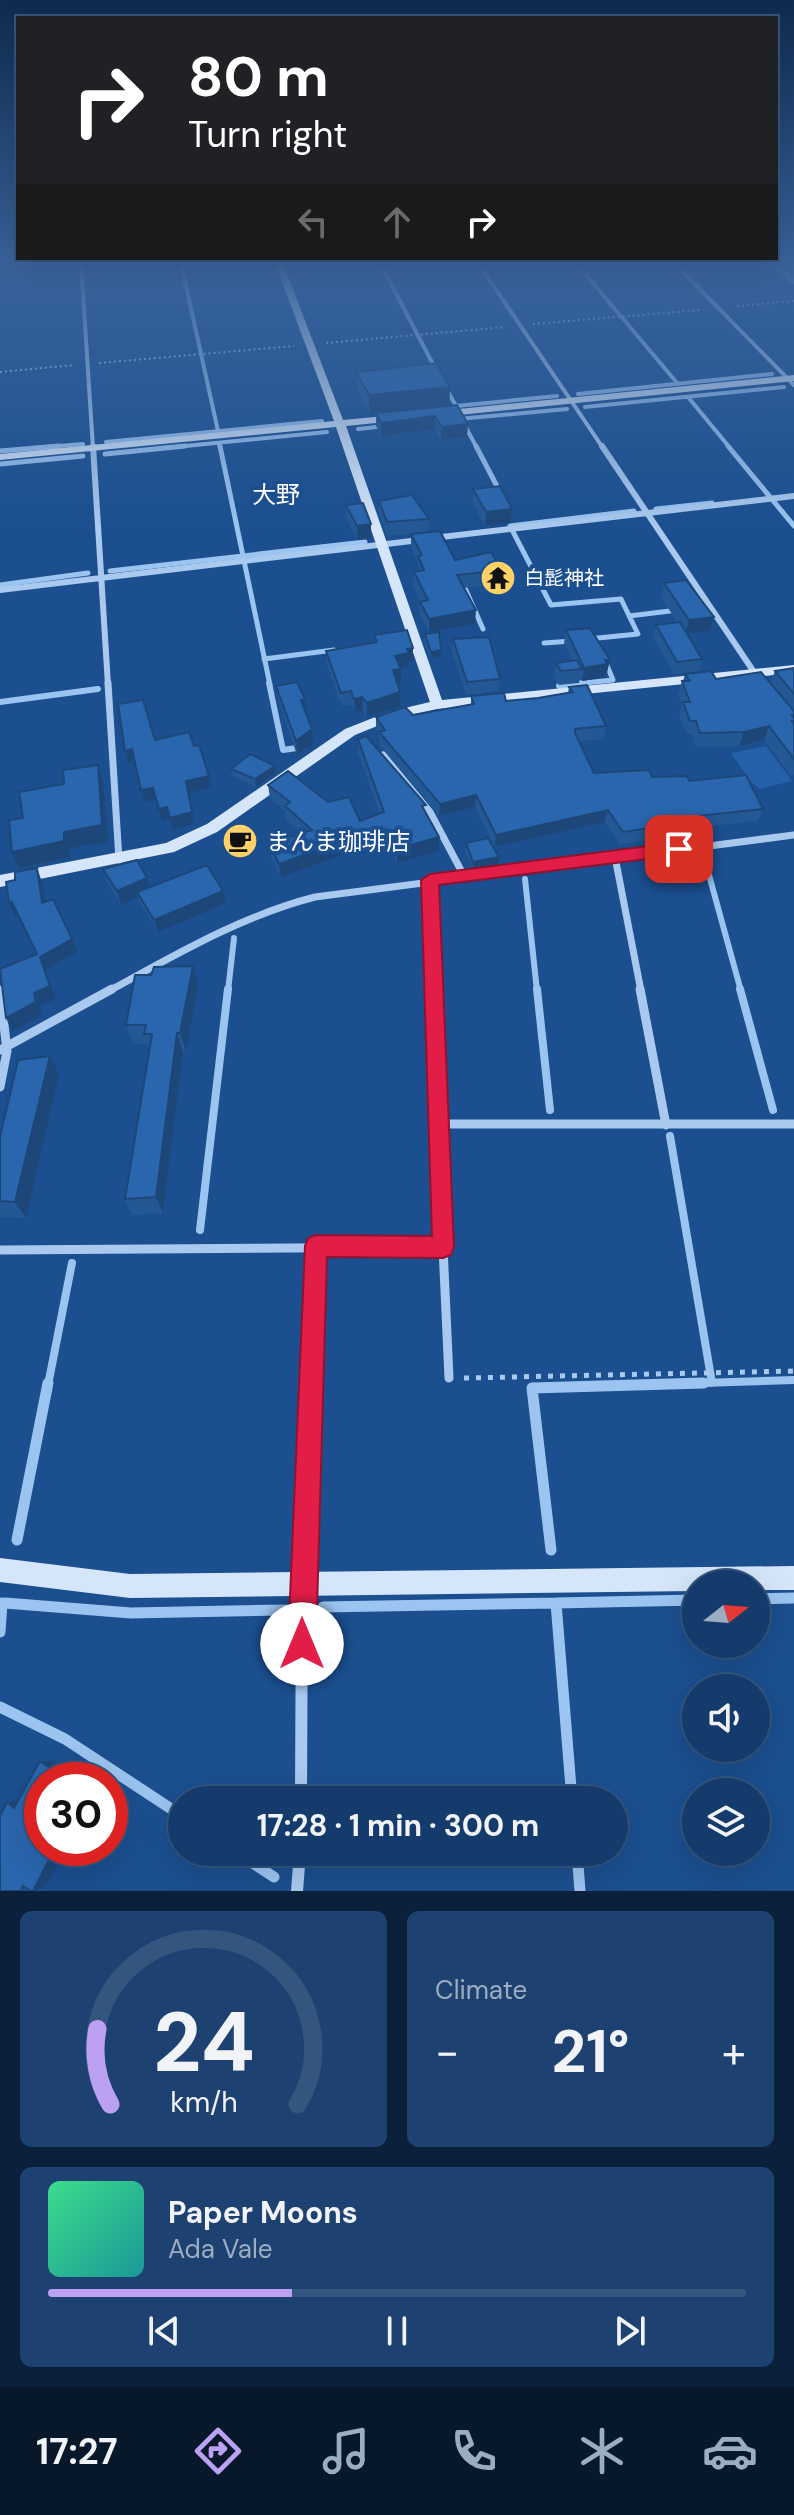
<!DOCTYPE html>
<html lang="en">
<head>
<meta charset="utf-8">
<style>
  body { margin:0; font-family:"DM Sans","Noto Sans JP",sans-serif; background:#1d4271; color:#f1f3f6; height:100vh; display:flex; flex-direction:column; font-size:30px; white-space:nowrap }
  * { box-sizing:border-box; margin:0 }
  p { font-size:26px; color:#9dadc1 }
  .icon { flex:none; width:44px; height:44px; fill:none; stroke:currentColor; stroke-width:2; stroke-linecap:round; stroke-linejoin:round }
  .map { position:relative; height:1891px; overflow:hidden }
  .details { display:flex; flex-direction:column; gap:20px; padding:20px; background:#0b203b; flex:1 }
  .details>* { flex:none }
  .banner { position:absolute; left:16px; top:16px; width:762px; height:244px; border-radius:0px; box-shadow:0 8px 32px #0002,0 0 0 2px #33557e; background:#202124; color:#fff; overflow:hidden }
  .needle { width:52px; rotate:73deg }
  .fabs { position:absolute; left:682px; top:1570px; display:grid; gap:16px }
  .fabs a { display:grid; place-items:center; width:88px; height:88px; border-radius:50%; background:#143b6b; box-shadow:0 8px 32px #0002,0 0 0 2px #33557e; font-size:40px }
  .speed { position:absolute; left:24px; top:1762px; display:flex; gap:16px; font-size:40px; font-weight:700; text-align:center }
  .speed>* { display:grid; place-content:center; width:104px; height:104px; border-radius:50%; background:#143b6b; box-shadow:0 8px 32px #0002,0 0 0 2px #33557e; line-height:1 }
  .speed .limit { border:12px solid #d22; background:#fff; color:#111 }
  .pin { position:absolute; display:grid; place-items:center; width:68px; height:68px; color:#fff; margin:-34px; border-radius:16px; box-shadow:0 4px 12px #0006 }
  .me { position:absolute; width:88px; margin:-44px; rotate:0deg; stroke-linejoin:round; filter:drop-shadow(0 0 6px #0008) }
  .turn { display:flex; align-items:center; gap:28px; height:168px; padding:0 40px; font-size:36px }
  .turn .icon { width:104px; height:104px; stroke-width:2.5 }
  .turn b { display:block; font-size:56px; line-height:68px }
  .lanes { display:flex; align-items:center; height:76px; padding:0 40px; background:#0003; justify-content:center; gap:40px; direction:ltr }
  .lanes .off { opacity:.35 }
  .big { font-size:60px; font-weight:700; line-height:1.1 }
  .details .tile { flex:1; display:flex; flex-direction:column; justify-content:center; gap:12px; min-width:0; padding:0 28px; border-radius:12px; background:#1d4271 }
  .details .dial { align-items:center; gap:0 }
  .dial svg { height:208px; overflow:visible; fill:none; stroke:#33557e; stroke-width:7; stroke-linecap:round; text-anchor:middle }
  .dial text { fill:#f1f3f6; stroke:none }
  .song { display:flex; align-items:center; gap:24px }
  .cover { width:96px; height:96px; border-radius:12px; background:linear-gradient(135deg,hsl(150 70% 55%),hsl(180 70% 35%)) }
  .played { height:8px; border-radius:4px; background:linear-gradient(90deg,#bca0f2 35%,#33557e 35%) }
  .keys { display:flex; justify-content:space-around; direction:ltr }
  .heat { display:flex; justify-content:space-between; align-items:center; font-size:44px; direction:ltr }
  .details .tiles { flex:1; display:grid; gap:20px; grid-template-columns:1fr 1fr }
  .tile:last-child { grid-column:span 2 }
  .trip { position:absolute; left:168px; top:1786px; width:460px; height:80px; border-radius:40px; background:#143b6b; box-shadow:0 8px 32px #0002,0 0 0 2px #33557e; font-weight:700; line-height:80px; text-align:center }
  .dock { display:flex; height:128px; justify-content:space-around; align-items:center; background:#08182b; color:#9dadc1 }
  .dock .icon { width:56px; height:56px }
  .dock .on { color:#bca0f2 }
  .dock b { font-size:36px; color:#f1f3f6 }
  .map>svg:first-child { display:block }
  .green { fill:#2461a8 }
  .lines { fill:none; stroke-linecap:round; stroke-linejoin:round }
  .stream-far4 { stroke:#9cc4f0; stroke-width:4 }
  .stream-far3 { stroke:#9cc4f0; stroke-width:5 }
  .stream-far2 { stroke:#9cc4f0; stroke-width:6 }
  .stream-far1 { stroke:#9cc4f0; stroke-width:8 }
  .stream { stroke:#9cc4f0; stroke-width:11 }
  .path-far1 { stroke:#a9c9ee; stroke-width:2; stroke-dasharray:2 3; stroke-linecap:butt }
  .path { stroke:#a9c9ee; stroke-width:5; stroke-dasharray:5 7; stroke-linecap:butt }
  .street-far4 { stroke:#a9c9ee; stroke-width:4 }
  .street-far3 { stroke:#a9c9ee; stroke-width:6 }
  .street-far2 { stroke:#a9c9ee; stroke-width:7 }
  .street-far1 { stroke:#a9c9ee; stroke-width:9 }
  .street { stroke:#a9c9ee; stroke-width:12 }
  .secondary { fill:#d6e6fa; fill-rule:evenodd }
  .wall { fill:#245895 }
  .shaded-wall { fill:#1d4779 }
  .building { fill:#2a66ad; stroke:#1d4779; stroke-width:2 }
  .route { fill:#e11d48; stroke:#92132f; stroke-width:2 }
  .labels { text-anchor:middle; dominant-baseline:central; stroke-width:8; stroke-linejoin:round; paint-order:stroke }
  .far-poi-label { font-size:20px; fill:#fff; stroke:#1b4f8f; text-anchor:start }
  .far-quarter-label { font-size:24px; fill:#fff; stroke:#1b4f8f }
  .poi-label { font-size:24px; fill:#fff; stroke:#1b4f8f; text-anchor:start }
</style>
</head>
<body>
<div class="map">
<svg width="794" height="1891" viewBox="0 0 794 1891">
  <rect width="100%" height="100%" fill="#1b4f8f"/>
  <path class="green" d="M766,746L792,781L760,789L750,781L731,753Z"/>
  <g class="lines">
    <path class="stream-far4" d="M181,263L218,431
      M380,263L436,370
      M576,263L678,384
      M773,263L794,282
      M446,388L456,406L557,396
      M578,394L772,374
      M688,397L730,448
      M585,407L784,387
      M458,419L567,409
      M464,424L477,448
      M358,429L386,426
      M106,442L322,421
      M219,443L220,448
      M35,448L83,444
      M165,448L327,432"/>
    <path class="stream-far3" d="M220,446L270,685
      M476,446L501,494
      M728,446L794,526
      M0,451L59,446
      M105,454L185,446
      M0,464L83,456
      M656,509L712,503
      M110,571L365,542
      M461,579L483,629
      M0,585L88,573
      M629,616L678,610
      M588,639L638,634L621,599L551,605L510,526L634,511
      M544,643L572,641
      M264,659L334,650
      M565,685L613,680L606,663"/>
    <path class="stream-far2" d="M269,683L283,750L304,747
      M559,686L583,683
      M0,702L98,689
      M704,857L741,991
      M525,879L537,991
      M228,991L234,938"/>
    <path class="stream-far1" d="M537,989L550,1110
      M740,989L773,1110
      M670,1136L712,1383
      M200,1230L228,989
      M48,1385L72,1263
      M638,1385L794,1380"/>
    <path class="stream" d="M17,1540L48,1383
      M551,1550L532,1388L704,1383
      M756,1599L794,1598
      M5,1603L131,1613L286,1610
      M323,1607L556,1603
      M0,1632L2,1603
      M0,1707L65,1739L182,1816
      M572,1800L556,1603L696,1600
      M236,1852L274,1877
      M577,1852L580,1891"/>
    <path class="path-far1" d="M777,263L794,278
      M737,306L794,301
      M533,324L700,310
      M326,343L505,327
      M99,363L294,346
      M0,372L74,365"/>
    <path class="path" d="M464,1378L794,1371"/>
    <path class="street-far4" d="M81,263L93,448
      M478,263L603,448
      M674,263L794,385"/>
    <path class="street-far3" d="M93,446L108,685
      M602,446L756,675
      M433,538L794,496
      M0,590L420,540"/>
    <path class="street-far2" d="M108,683L119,860
      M383,755L430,812L464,876
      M615,857L641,991
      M430,880L434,991
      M109,991C175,955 241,916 315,897L794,835"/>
    <path class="street-far1" d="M640,989L666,1125
      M0,990L7,1051L0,1087
      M0,1050L112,989
      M437,1124H794
      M443,1247L449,1378
      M0,1250L443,1247L434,989
      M310,1385L316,1246"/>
    <path class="street" d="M301,1800L302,1582L310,1383
      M297,1891L300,1852"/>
    <path class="secondary" d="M275,263H283L343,420L396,415L401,418L396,421L346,426L442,700L794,665V673L437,709L397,718L355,735L217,832L174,852L0,887V875L166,843L207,824L345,729L388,712L430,702L336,427L0,460V454L334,421Z
      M794,375V381L439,417L434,414L439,411Z
      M0,1558L130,1574L794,1566V1590H756V1584H696V1591L130,1598L0,1582Z"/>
  </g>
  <path class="wall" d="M356,372L450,387L449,406L467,437L441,440L435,429L381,436L376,426V414H370L357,391Z
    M473,489L512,509L511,523L485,526L473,503Z
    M379,501L429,519V532L455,560L502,570L500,584L464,588L475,624L429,632L420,615V602H421L413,586L414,572L419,571L418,562L411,547V534L387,536L379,514Z
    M346,505L371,524V538L358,540L346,519Z
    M664,583L710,631L687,634L702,659L699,671L674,674L653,637L656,625L677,622L661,597Z
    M566,630L607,673H605V677L582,681L580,678L579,683L559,685L554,677L556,663L572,660L564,643Z
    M425,634L441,650V657L431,659L424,642Z
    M374,635L413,648V662H409V667L401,668V683H397L400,692V706L367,717L363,711L355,713L352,705L342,706L327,665L326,651L374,643Z
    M453,639L500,679L499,691L466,695L452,652Z
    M794,668V775L791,776L764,740L739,746L696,747L692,734H687L679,716L682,705L678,695L682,681H683L685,674L716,679L770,683L775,671Z
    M276,686L306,714L312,729L313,744L297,755L278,700Z
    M569,687L606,726L603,739L579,741L594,773L689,781L763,809L758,821L690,828L688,834L620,844L605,822L495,847L475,807L439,816L379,744V734L376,730V717L413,715L471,704V696L506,701L538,698L568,693Z
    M358,739L426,813L439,837V851L397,863L387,843L353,858L348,853L281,877L271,857L269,843L302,833L286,820L285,811L270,798L268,785L328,802L360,821L380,814L358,753Z
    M275,766L276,773L256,787L233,776L231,769Z
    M466,843L498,864L473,869L465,850Z
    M103,869L147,878L150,887L223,891L226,903L158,932L140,903L138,897L121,905L107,882Z
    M198,985L186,1051L183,1052L163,1213L132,1215L125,1199L150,1049L148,1043L133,1044L126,1025Z
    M59,1074L26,1218L0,1217V1137Z"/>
  <path class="shaded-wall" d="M450,387L449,406L370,414L369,395Z
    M435,416V429L381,436V423Z
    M468,424L467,437L441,440L442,427Z
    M512,509L511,523L485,526L486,512Z
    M371,524V538L358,540L357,526Z
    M476,610L475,624L429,632V619Z
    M714,617L710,631L685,634L689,620Z
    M413,648V662H409V667L395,669V656L407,649Z
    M441,650V657L431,659V652Z
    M605,660H610L607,673H605V677L582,681L584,668Z
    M401,669V683L393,684V670Z
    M400,692V706L367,717V703Z
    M362,697L363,711L355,713L354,699Z
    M305,699L307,713L301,700Z
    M769,726L764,740L739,746L744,732Z
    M312,729L313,744L297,755L296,741Z
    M132,749L135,761L128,763L125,751Z
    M98,765L103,782L108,842L70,848V857L19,868L12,852Z
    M275,766L276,773L256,787L255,779Z
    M209,776L211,787L189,793L194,824L173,830L170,818L186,781Z
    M153,788L156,799L144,802L141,790Z
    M476,795L475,807L439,816L440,804Z
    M167,807L170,819L162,821L159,809Z
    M608,810L605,822L495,847L496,835Z
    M387,829V843L353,858L352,844Z
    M439,837V851L397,863V849Z
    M347,840L348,853L281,877L279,864Z
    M499,857L498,864L473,869V862Z
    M37,868L42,882L48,917L42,903Z
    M147,878L151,891L137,892L138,897L121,905L117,891Z
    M223,891L226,903L158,932L154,920Z
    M12,902L18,915L15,916L9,903Z
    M72,939L77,952L45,970L56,999L40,1005L42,1015L12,1031L6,1018L40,957Z
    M193,966L198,985L186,1051L180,1033Z
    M177,1033L183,1052L163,1213L156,1197Z
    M50,1056L59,1074L26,1218L15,1202Z
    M40,1761H52L80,1780H67Z
    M20,1800L14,1808L7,1802Z
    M55,1848H65L46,1887L33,1891Z"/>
  <path class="building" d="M436,363L450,387L369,395L356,372Z
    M457,405L468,424L442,427L435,416L381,423L376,413Z
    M500,486L512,509L486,512L473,489Z
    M412,495L429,519L387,522L379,501Z
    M363,503L371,524L357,526L346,505Z
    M440,531L455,560L491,552L502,570L457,575L476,610L429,619L420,602L428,600L414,572L424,570L418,556L422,555L411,534Z
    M686,580L714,617L689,620L664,583Z
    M680,622L702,659L677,662L656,625Z
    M590,628L610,660H605L607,664L584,668L566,630Z
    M407,630L413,648L407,649L409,653L395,656L401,669L393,670L400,692L367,703L362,697L354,699L351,691L341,693L326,651L377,642L374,635Z
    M439,632L441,650L431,652L425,634Z
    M489,637L500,679L467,682L453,639Z
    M577,660L582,669L561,671L556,663Z
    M794,668V694L775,671Z
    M711,671L716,679L761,672L794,711V715H792L794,718V721H792L794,724V759L769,726L744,732L700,733L696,721H690L683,702H690L682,681H690L685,674Z
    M297,682L305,699L301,700L312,729L296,741L276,686Z
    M587,685L606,726L575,729V733L594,773L649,770L652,777L687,776L689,781L746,775L763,809L688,817L692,822L623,832L608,810L496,835L476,795L440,804L379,732L385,730L376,717L405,707L413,715L474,704L471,696L504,693L506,701L538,698L573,692L569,687Z
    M143,700L155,740L189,732L194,746L199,745L209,776L186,781L192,812L170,818L167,807L159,809L153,788L141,790L132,749L125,751L118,704Z
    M366,736L426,805L422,806L439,837L397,849L387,829L352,844L347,840L279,864L269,843L312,830L285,806L290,802L268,785L288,771L328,802L349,797L360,821L384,812L358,739Z
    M250,754L275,766L255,779L231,769Z
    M98,765L102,825L64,832V841L12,852L9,820L23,818L19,792L64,784L63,770Z
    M488,838L499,857L473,862L466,843Z
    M137,860L147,878L117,891L103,869Z
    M207,865L223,891L154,920L137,892Z
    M37,868L42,903L53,899L72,939L40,957L50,986L34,993L36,1002L6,1018L0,969L37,954L12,902L9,903L6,882L15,880V872Z
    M193,966L180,1033H177L156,1197L125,1199L152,1034H144L146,1025H126L135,975H151L154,967Z
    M50,1056L15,1202L0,1201V1137L18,1060Z
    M40,1761L67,1780H42V1848H55L33,1891H31L23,1886L21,1891H0V1816L7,1802L14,1808Z"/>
  <linearGradient id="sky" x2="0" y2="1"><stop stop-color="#0f2b4f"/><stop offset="0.5" stop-color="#39639b"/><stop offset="1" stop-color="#39639b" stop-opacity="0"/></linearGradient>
  <rect width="794" height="528" fill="url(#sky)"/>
  <path class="route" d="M679,842L687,849L679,855L439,885L454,1247L451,1255L443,1258L327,1257L316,1644L311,1654L302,1658L292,1654L288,1644L305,1246L308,1238L316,1235L432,1236L421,880L430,874Z"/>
  <defs>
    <symbol id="temple-disc" viewBox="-11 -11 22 22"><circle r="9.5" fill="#ffd166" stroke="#1b4f8f"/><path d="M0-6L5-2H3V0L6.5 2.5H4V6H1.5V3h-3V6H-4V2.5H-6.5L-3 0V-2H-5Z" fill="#111"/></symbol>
    <symbol id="cafe-disc" viewBox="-11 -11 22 22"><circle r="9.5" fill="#ffd166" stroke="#1b4f8f"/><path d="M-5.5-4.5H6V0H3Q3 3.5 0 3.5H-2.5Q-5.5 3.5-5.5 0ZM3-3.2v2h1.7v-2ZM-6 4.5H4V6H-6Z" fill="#111"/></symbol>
  </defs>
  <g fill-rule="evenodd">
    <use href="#temple-disc" x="478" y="558" width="40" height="40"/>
    <use href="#cafe-disc" x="220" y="821" width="40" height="40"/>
  </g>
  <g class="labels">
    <g class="far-poi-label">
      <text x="524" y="578">白髭神社</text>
    </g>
    <g class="far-quarter-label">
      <text x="276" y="494">大野</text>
    </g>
    <g class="poi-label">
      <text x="266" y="841">まんま珈琲店</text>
    </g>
  </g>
</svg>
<div class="fabs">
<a><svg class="needle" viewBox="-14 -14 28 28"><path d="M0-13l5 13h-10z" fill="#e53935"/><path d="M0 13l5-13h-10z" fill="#9dadc1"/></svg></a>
<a><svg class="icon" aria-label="sound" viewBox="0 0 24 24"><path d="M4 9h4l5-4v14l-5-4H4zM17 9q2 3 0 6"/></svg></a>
<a><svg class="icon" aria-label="layers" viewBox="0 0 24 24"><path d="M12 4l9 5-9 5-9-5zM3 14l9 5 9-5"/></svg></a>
</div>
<div class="speed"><div class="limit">30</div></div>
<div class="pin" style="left:679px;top:849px;background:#d93025"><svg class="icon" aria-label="arrive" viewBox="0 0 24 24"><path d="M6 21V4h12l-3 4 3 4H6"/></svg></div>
<svg class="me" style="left:302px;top:1644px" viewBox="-20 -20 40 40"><circle r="19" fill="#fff"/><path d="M0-13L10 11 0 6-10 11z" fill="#e11d48"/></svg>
<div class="trip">17:28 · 1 min · 300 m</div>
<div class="banner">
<div class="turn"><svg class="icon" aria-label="right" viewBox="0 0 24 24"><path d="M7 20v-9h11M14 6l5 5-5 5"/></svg><div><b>80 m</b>Turn right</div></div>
<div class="lanes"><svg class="icon off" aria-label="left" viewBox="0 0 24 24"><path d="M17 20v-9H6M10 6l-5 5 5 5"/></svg><svg class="icon off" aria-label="ahead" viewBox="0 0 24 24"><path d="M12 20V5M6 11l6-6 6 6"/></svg><svg class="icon" aria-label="right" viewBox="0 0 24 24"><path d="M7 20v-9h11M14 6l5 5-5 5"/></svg></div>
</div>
</div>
<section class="details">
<div class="tiles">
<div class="tile dial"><svg viewBox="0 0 100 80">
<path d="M14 69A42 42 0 1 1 86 69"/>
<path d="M14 69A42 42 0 0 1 9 40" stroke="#bca0f2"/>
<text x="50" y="56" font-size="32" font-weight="700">24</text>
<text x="50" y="72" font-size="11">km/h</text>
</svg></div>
<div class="tile"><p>Climate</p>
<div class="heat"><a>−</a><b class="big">21°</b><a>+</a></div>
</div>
<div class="tile">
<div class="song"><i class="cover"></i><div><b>Paper Moons</b><p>Ada Vale</p></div></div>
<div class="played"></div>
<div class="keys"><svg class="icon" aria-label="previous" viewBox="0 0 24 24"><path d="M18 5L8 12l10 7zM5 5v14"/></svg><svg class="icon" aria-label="pause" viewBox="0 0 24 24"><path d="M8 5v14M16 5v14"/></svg><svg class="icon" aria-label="next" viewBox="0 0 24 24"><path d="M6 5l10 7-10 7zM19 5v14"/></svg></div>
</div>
</div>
</section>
<nav class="dock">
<b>17:27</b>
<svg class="icon on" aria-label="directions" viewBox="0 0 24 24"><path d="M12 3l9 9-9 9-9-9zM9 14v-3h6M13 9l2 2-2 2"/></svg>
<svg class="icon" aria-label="music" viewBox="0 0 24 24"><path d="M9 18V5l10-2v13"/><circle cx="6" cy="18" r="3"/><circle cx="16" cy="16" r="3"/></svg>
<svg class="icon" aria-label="phone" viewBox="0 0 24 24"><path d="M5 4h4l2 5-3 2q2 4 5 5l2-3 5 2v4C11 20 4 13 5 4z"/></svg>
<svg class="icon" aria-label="climate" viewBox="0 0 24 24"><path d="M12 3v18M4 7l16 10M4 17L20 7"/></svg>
<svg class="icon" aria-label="car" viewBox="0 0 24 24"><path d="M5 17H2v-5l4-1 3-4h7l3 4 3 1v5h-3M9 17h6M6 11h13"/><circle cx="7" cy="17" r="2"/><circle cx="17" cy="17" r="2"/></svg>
</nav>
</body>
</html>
